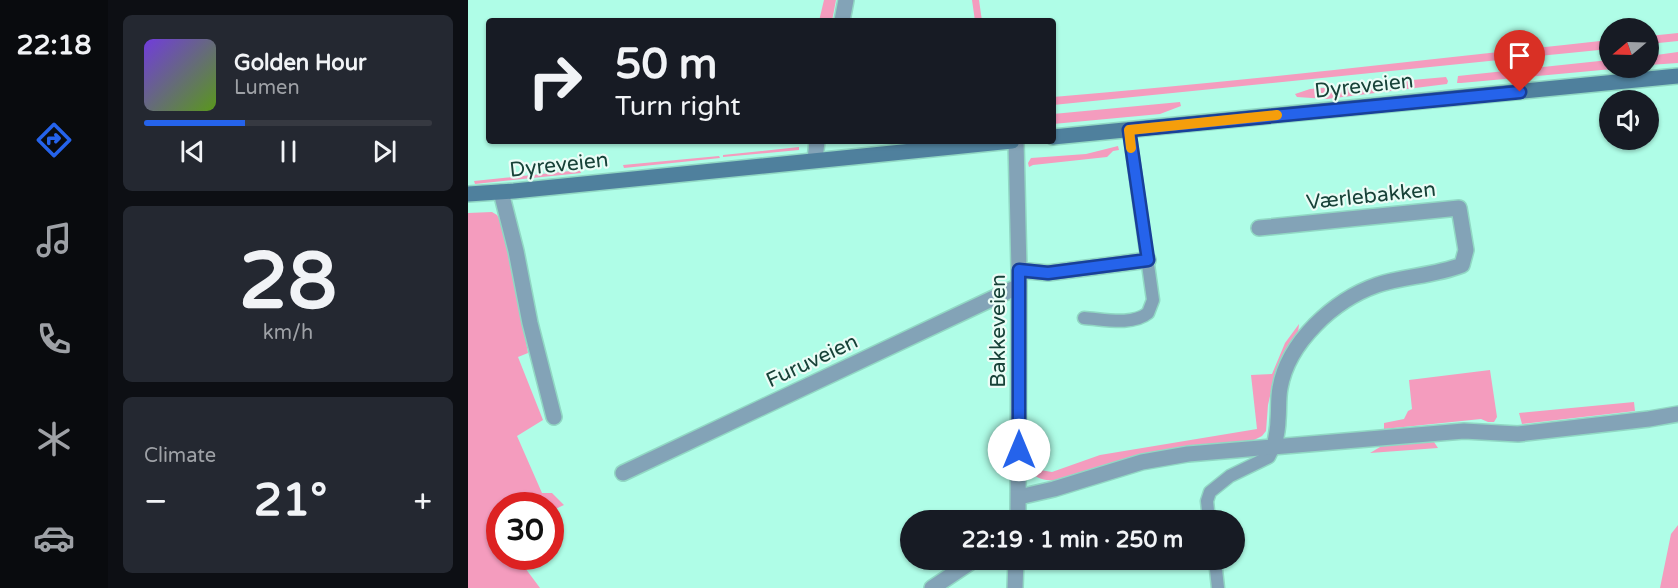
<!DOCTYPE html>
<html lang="en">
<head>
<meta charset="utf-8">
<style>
  body { margin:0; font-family:"Varela Round",sans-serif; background:#242831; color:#f1f3f6; height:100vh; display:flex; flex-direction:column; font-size:22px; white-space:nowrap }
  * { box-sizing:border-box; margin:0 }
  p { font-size:20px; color:#9ea1a6 }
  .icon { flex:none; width:33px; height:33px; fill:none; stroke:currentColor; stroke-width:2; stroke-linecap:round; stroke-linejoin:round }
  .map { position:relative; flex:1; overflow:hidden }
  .sheet { display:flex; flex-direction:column; gap:15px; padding:15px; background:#0d0f14; width:360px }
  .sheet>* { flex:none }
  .top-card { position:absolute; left:18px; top:18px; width:570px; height:126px; border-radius:6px; box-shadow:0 2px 4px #0004; background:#171b24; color:#f1f3f6; overflow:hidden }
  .needle { width:39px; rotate:251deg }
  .tools { position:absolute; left:1131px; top:18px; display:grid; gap:12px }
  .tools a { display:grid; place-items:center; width:60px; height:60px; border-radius:50%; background:#171b24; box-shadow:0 2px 4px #0004; font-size:30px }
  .speed { position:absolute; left:18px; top:492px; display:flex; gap:12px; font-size:30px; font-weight:700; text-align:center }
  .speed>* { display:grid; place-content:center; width:78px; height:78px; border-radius:50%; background:#171b24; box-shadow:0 2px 4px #0004; line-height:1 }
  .speed .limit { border:9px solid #d22; background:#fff; color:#111 }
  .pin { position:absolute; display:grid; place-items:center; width:51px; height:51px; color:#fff; margin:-62px -26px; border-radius:50% 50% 50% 0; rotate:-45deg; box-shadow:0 0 6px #0007 }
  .pin .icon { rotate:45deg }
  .me { position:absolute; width:66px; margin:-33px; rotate:0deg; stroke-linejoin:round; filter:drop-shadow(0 0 4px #0008) }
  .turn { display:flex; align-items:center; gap:21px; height:126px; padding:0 30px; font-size:27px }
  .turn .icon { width:78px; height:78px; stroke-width:2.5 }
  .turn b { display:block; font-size:42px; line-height:51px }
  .big { font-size:45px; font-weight:700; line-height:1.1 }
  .sheet .widget { flex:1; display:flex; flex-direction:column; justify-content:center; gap:9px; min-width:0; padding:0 21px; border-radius:9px; background:#242831 }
  .sheet .dial { align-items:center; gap:0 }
  .dial b { font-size:78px; line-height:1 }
  .song { display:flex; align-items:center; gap:18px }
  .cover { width:72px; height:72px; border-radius:9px; background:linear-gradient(135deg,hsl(260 70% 55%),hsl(90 70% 35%)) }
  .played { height:6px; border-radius:3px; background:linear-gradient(90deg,#2563eb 35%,#363941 35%) }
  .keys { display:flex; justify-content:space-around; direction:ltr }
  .heat { display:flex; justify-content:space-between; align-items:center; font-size:33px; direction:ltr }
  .trip { position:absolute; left:432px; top:510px; width:345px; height:60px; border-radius:30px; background:#171b24; box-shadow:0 2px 4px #0004; font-weight:700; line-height:60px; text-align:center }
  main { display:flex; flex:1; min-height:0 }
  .tabs { display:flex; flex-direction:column; width:108px; justify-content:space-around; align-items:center; background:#090b0e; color:#9ea1a6 }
  .tabs .icon { width:42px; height:42px }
  .tabs .selected { color:#2563eb }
  .tabs b { font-size:27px; color:#f1f3f6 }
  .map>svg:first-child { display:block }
  .green { fill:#f49cbe }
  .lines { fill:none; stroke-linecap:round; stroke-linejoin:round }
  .service-casing { stroke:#91d8c4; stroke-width:15 }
  .minor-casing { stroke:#91d8c4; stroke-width:18 }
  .secondary-casing { stroke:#91d8c4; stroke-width:18 }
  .service { stroke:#83a3b7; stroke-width:12 }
  .minor { stroke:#83a3b7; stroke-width:15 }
  .secondary { stroke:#4f809d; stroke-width:15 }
  .route-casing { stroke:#184099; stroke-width:15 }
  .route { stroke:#2563eb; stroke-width:10 }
  .slow { stroke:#f59e0b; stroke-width:10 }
  .labels { text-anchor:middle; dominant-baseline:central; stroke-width:4.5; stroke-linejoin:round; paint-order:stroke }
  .street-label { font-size:21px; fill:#174238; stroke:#eafcf6 }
</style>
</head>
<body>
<main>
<nav class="tabs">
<b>22:18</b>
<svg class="icon selected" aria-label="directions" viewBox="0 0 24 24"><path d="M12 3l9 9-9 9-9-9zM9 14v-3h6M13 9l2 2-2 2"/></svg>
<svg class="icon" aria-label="music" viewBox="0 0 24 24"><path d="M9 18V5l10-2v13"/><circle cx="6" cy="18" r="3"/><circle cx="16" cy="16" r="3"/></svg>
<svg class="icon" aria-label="phone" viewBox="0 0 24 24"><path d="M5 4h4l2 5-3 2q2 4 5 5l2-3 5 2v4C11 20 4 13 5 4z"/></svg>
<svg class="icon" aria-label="climate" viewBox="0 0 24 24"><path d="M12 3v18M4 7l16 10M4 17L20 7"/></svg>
<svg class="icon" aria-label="car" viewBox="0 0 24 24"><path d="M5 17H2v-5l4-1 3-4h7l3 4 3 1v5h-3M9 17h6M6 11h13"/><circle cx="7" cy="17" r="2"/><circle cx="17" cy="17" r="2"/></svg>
</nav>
<section class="sheet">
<div class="widget">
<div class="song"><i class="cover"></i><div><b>Golden Hour</b><p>Lumen</p></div></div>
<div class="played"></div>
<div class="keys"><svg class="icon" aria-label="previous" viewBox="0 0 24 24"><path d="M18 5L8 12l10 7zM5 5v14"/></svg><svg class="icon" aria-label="pause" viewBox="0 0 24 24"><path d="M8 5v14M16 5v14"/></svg><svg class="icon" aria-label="next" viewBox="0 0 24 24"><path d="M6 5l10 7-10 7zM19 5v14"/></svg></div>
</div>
<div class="widget dial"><b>28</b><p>km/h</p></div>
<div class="widget"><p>Climate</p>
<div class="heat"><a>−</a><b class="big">21°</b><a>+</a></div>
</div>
</section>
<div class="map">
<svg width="1210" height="588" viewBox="0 0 1210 588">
  <rect width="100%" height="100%" fill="#affde7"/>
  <path class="green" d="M356,0H368L364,21H351Z
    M504,0H511L514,21H507Z
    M1210,33V41L1181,44V36Z
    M1141,40V49L585,105V97C771,82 956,60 1141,40Z
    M1210,52V63L1181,65V56Z
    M1141,60L1142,68H1155L993,83H989L990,76Z
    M978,77L980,81L979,84L859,99L829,97L827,94L842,89Z
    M712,102L713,106L692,114L585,124V114Z
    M650,146L651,150L645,151L639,157L565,165L561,167L560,163L563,158L618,154Z
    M331,147V150L255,157V155Z
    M251,156L252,158L156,168L155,165Z
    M112,170L113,173L7,184L6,181Z
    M24,212L29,215L38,231L60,353L50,357L75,420L49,436L74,493H84L96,505L83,511L82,506H32V556L49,557L72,588H0V213Z
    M831,324L830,333L816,355L807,374L800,405L798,431L794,436L780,443L599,480C577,482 557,480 557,453L566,469L584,472L632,455L789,429L783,375L804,374L817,343Z
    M1022,370L1029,417L1026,422H1020L1013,419L916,429V423L936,419L940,411L944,409L941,380Z
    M1166,402L1167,411L1054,424L1051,413Z
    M957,441L966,442L970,448L902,453L917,444Z
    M1210,525V588H1192L1203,534Z"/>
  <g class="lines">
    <defs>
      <path id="service" d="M616,318C635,319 664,326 680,313L685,300L661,130
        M741,520L739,501L742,492L762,476L801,457L806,447
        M747,560L750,588"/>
      <path id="minor" d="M374,21L378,0
        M548,141L551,270L550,520
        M347,160L349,141
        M33,192L48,251L62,323L86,417
        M791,228L991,208L998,250L994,265C966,276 936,276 909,285C866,300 820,342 812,388C810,398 811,410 810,420C810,429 808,438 806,447
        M551,270L580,273L680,260
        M155,473L551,286
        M551,497L586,489L674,462L720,454L996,431L1050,434L1181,419L1210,414
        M464,588L506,560
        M547,588L548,560"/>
      <path id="secondary" d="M585,137L1210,76
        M0,194L46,191L544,141"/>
    </defs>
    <use href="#service" class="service-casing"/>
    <use href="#minor" class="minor-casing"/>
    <use href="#secondary" class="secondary-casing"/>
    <use href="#service" class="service"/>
    <use href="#minor" class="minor"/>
    <use href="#secondary" class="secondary"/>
  </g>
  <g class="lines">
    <defs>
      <path id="route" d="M551,450V270L580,273L680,260L661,130L1052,92"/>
    </defs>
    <use href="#route" class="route-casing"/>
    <use href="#route" class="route"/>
    <path class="slow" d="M663,148L661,130L809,115"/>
  </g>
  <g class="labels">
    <g class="street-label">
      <text transform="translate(896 86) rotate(-6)">Dyreveien</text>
      <text transform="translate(91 165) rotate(-6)">Dyreveien</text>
      <text transform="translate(903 196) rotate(-6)">Værlebakken</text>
      <text transform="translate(530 331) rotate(-90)">Bakkeveien</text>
      <text transform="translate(344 361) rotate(-25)">Furuveien</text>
    </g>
  </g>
</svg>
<div class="tools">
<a><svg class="needle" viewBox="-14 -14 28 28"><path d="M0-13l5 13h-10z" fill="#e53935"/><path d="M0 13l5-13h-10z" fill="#9ea1a6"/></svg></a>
<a><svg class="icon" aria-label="sound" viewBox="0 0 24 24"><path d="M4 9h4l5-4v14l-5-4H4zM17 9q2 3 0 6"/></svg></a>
</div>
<div class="speed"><div class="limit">30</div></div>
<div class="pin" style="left:1052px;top:92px;background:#d93025"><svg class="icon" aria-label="arrive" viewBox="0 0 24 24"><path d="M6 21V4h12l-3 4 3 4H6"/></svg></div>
<svg class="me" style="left:551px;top:450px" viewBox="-20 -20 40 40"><circle r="19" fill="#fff"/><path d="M0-13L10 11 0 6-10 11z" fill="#2563eb"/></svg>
<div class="trip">22:19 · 1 min · 250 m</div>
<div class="top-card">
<div class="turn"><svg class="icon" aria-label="right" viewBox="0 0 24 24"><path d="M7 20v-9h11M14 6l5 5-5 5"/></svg><div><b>50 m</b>Turn right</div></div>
</div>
</div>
</main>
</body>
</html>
